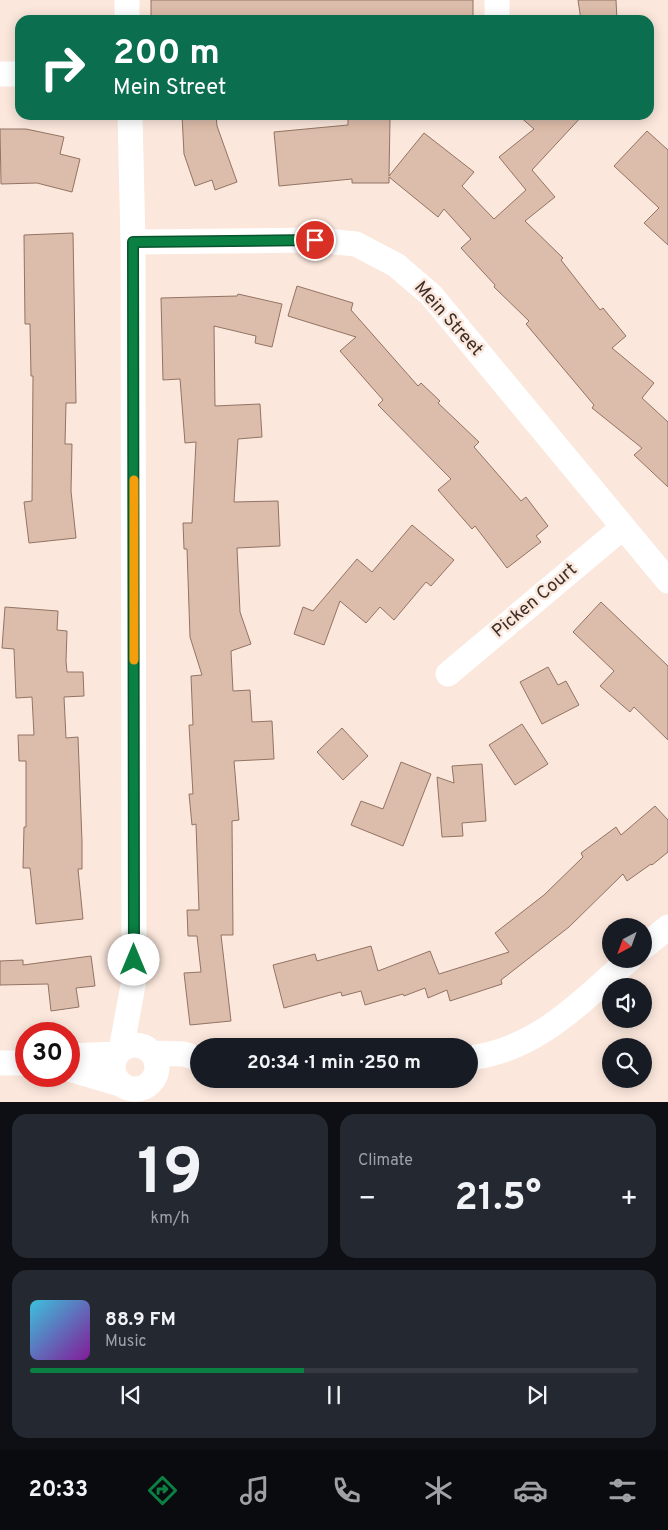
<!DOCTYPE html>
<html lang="en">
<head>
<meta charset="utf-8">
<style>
  body { margin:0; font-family:Overpass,sans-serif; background:#242831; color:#f1f3f6; height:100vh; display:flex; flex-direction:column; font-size:19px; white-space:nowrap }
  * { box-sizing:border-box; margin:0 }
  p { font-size:16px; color:#9ea1a6 }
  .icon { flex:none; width:28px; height:28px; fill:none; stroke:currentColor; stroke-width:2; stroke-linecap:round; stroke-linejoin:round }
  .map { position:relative; height:1102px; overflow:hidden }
  .panel { display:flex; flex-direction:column; gap:12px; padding:12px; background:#0d0f14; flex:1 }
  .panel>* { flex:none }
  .top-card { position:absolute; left:15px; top:15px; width:639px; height:105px; border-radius:15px; box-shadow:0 2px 12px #0003; background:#0b6e4f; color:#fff; overflow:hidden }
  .needle { width:32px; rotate:221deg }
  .controls { position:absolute; left:602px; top:918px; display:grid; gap:10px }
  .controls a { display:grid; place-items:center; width:50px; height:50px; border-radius:50%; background:#171b24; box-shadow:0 2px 12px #0003; font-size:25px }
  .speed { position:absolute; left:15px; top:1022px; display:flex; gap:10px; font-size:25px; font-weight:700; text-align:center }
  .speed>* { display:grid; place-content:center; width:65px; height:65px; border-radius:50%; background:#171b24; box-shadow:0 2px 12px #0003; line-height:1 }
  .speed .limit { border:8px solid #d22; background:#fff; color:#111 }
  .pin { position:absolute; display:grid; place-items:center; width:42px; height:42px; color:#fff; margin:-21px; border:2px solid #fff; border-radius:50%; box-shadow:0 1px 5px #0007 }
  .me { position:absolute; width:55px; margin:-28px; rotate:0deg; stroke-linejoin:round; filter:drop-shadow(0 0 4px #0008) }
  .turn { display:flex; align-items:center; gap:18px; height:105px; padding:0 15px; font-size:22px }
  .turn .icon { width:65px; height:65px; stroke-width:2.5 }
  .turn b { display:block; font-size:35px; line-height:42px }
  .big { font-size:38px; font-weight:700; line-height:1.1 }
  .panel .widget { flex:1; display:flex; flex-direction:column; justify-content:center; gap:8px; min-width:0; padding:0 18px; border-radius:15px; background:#242831 }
  .panel .dial { align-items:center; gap:0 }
  .dial b { font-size:65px; line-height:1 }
  .song { display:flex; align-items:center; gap:15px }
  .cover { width:60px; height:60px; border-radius:8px; background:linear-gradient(135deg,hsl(190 70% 55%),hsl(290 70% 35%)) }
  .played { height:5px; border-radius:2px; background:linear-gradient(90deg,#0b8043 45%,#363941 45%) }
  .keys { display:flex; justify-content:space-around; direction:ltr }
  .heat { display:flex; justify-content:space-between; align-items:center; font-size:28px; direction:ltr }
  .panel .tiles { flex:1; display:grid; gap:12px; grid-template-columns:1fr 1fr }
  .widget:last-child { grid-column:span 2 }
  .trip { position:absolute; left:190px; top:1038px; width:288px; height:50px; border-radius:25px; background:#171b24; box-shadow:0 2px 12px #0003; font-weight:700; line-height:50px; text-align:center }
  .tabs { display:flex; height:80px; justify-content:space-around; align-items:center; background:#090b0e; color:#9ea1a6 }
  .tabs .icon { width:35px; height:35px }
  .tabs .selected { color:#0b8043 }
  .tabs b { font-size:22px; color:#f1f3f6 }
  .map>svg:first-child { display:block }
  .building { fill:#dcbcaa; stroke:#927464 }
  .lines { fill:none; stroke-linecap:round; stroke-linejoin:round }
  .minor { stroke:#fff; stroke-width:25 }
  .route-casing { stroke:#07532c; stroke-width:12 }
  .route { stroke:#0b8043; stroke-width:9 }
  .slow { stroke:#f59e0b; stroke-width:9 }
  .labels { text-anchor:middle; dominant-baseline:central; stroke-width:5; stroke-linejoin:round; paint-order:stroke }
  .street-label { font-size:18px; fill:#3b2e27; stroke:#fbe7dc }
</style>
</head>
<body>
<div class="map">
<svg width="668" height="1103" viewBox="0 0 668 1103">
  <rect width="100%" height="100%" fill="#fbe7dc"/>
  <path class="building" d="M151,0H473V20H151Z
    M578,0H616L617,20H581Z
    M182,115H216L217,126L237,182L215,190L212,180L195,186L184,154Z
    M518,115H583L532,170L555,197L525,221L563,258L561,260L600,310L603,308L626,336L612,348L654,383L642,398L668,422V487L634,455L642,448L592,408L594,405L526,324L529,321L494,287L495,285L461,248L471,239L444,209L438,217L389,177V183H352V179L279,186L274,132L348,125V119H390L389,176L424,133L474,172L462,186L494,219L526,190L499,157L534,129Z
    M0,129H26L64,137L60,154L80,159L72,192L37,183L1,184Z
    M647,131L668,150V245L644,223L659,208L614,166Z
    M73,233L76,403H66L65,444H72L71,491L76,538L29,543L24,502L32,501L33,376H31L30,324H25L24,235Z
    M297,286L353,303L351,310L418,386L421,383L440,401L438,403L479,442L474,447L521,501L526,497L548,526L536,536L541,542L507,568L475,526L472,529L438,490L451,479L378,405L383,400L340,351L356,337L288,316Z
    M238,294L282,304L272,347L255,343L256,336L214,326L215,406L260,404L262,437L238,439L234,502L278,501L280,546L237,548L240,612L251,644L231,651L233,691L250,690L252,722L272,721L274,759L234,761L239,820L232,821L233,935H221L231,1021L190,1025L184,973L201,972L197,936H188L187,910H199L196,824L192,825L189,794H193L189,725H193L191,676L202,675L190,637L187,549H184L183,523H192L196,442L185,443L180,379L163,380L161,298L237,296Z
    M412,525L454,560L431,586L426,582L394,620L380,607L366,623L340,601L324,645L294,634L303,607L313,611L357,559L372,572Z
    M601,602L668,666V740L634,707L630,712L600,686L614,671L573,632Z
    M5,607L58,611L57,630L67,631L66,661L67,672H83L84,696L64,697L66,738L78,737L82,841V869H78L83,919L36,924L30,868H23L24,827H26V761H19L18,735H34L32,697L16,698L14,649L2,648Z
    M548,667L558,685L566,681L579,705L542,724L520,682Z
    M522,724L548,764L515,785L489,745Z
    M342,728L368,756L343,780L317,752Z
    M401,762L431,774L403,846L351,825L361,801L383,809Z
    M482,764L486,821L462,823L463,836L442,837L437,777L454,783L452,766Z
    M655,806L668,820V852L652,865L651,864L627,881L623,874L569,927L501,980L502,984L450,1001L447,990L428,998L425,988L404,996L403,994L365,1005L361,991L342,996L341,992L284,1008L273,965L315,954L317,961L371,946L378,971L430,951L439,974L509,952L495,933L544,895L583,857L581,853L616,827L621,835Z
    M91,956L95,986L76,988L79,1007L51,1011L48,984L0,985V961L23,960V965Z"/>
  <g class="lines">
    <path class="minor" d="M127,0V20
      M497,20V0
      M0,74H20
      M133,242L315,240L356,244L396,265L431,295L668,581
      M448,674L622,528
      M644,947L668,927
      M113 1067a22 22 0 1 1 44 0a22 22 0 1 1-44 0Z
      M121,1050L134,980L133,242L130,115
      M152,1053L184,1054L199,1059
      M69,1056L117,1054
      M469,1058C538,1050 580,1002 630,959
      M0,1063H26
      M69,1069L120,1084"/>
  </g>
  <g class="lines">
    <defs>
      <path id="route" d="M134,960L133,242L315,240"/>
    </defs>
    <use href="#route" class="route-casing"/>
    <use href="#route" class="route"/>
    <path class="slow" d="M134,480V660"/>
  </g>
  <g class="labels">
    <g class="street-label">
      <text transform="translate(448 319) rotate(48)">Mein Street</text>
      <text transform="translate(535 601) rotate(-40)">Picken Court</text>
    </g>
  </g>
</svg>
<div class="controls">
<a><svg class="needle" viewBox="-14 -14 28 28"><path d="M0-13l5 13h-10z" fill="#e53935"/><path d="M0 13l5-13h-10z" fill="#9ea1a6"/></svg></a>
<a><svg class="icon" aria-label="sound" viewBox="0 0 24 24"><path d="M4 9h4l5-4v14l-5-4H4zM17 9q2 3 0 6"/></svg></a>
<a><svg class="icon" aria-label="search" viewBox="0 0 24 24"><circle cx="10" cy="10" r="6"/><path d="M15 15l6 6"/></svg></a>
</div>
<div class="speed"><div class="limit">30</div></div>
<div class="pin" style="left:315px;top:240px;background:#d93025"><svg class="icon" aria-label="arrive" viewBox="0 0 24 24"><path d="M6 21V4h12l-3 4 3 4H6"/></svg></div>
<svg class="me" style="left:134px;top:960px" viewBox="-20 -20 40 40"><circle r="19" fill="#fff"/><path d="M0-13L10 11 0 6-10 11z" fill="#0b8043"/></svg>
<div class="trip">20:34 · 1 min · 250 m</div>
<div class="top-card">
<div class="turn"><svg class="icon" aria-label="right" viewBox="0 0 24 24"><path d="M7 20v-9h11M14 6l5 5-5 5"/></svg><div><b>200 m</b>Mein Street</div></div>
</div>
</div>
<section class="panel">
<div class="tiles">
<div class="widget dial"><b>19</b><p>km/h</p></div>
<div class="widget"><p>Climate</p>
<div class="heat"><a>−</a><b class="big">21.5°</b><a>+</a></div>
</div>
<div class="widget">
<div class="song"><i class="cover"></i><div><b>88.9 FM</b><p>Music</p></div></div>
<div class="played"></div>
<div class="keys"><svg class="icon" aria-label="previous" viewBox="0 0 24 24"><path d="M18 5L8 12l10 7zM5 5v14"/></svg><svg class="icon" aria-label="pause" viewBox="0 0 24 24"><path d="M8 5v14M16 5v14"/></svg><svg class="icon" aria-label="next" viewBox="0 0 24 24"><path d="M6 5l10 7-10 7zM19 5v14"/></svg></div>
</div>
</div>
</section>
<nav class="tabs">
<b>20:33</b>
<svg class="icon selected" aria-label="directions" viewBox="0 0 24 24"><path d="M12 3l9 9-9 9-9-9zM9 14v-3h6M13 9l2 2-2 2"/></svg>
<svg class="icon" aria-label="music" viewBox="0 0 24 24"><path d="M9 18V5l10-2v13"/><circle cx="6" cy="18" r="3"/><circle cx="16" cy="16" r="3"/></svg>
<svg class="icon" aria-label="phone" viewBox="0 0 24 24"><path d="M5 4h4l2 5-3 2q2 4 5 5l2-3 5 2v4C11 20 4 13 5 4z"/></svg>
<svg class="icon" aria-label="climate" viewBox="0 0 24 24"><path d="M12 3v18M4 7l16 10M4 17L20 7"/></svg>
<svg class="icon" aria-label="car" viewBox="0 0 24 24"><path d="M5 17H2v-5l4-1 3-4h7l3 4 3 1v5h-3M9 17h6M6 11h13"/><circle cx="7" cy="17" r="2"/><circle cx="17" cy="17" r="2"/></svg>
<svg class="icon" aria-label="filters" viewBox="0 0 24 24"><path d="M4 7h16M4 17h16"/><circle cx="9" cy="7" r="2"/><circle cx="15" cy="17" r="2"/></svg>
</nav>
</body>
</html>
